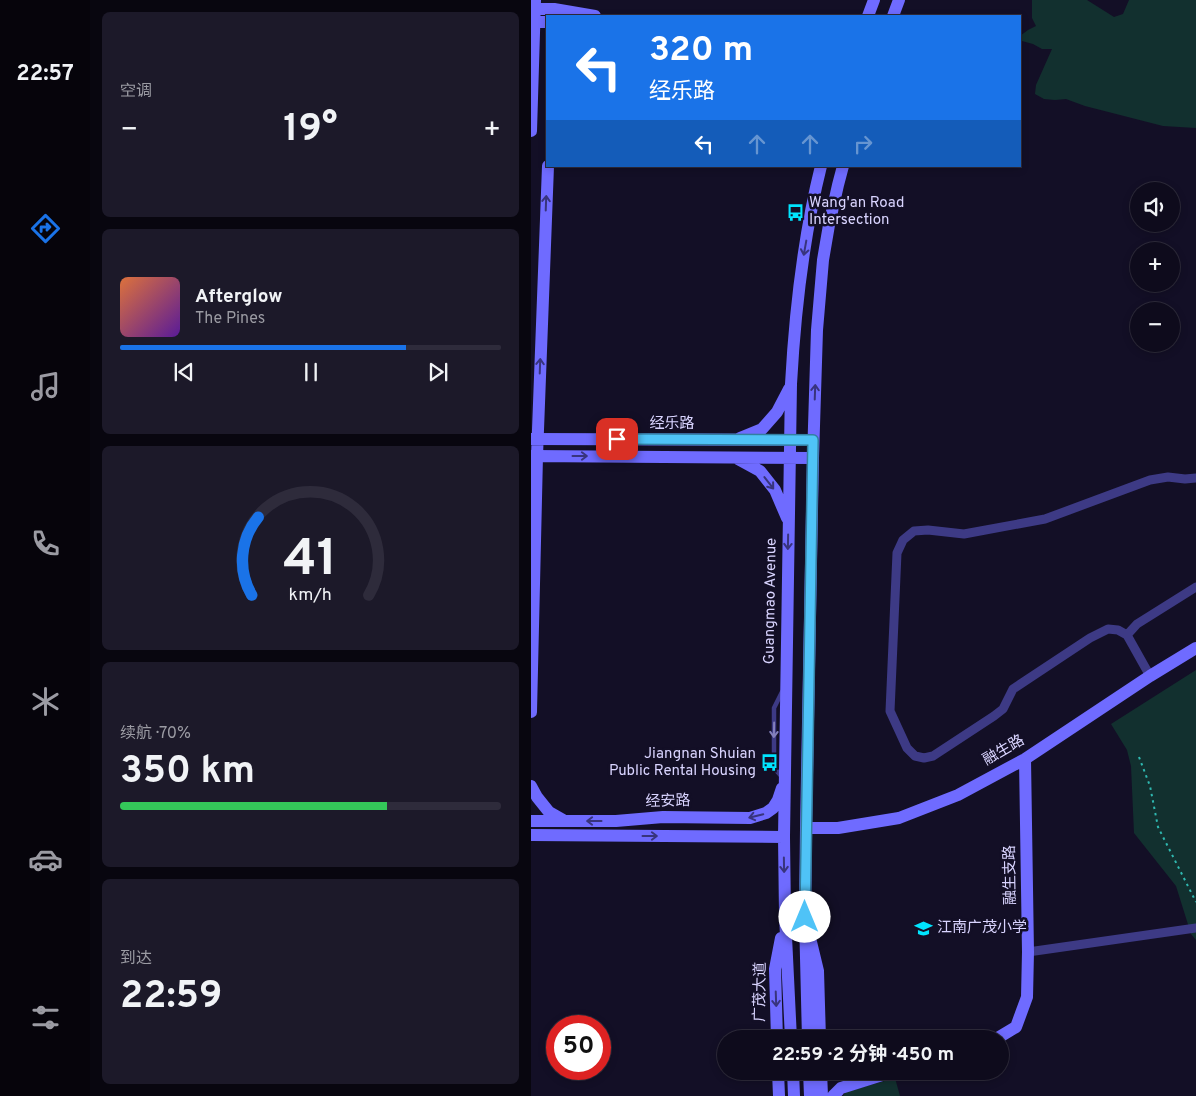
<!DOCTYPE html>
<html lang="zh">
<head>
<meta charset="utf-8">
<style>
  body { margin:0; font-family:Overpass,"Noto Sans SC",sans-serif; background:#1c1929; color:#f1f3f6; height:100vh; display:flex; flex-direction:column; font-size:19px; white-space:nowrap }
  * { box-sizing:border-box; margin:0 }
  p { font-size:16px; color:#9b9ba3 }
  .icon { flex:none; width:28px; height:28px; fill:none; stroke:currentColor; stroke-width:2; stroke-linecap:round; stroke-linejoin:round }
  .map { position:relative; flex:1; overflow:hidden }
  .side { display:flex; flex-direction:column; gap:12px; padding:12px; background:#08060f; width:441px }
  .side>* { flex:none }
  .hud { position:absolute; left:15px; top:15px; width:475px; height:152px; border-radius:0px; box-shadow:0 2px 8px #0003,0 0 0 1px #2e2b3b; background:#1a73e8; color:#fff; overflow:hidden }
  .controls { position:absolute; left:599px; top:182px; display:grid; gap:10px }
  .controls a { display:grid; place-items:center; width:50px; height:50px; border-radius:50%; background:#0e0b1c; box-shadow:0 2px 8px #0003,0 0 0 1px #2e2b3b; font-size:25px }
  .speed { position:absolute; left:15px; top:1015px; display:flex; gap:10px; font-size:25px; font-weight:700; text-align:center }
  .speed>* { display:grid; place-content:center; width:65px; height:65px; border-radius:50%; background:#0e0b1c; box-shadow:0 2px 8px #0003,0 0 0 1px #2e2b3b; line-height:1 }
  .speed .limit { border:8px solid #d22; background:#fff; color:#111 }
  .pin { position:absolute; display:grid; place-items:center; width:42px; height:42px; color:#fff; margin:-21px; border-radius:10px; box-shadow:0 2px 8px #0006 }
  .me { position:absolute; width:55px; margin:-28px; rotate:0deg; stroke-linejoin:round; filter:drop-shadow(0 0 4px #0008) }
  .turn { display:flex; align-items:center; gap:18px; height:105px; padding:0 20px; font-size:22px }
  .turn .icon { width:65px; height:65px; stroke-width:2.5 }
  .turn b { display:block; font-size:35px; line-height:42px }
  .lanes { display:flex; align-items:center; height:48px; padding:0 20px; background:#0003; justify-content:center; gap:25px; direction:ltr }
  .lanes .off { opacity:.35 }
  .big { font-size:38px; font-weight:700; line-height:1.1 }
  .side .widget { flex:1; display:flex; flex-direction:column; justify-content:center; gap:8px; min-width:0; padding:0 18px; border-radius:8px; background:#1c1929 }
  .side .dial { align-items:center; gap:0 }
  .dial svg { height:130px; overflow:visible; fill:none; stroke:#2e2b3b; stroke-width:7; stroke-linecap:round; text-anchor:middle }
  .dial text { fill:#f1f3f6; stroke:none }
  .song { display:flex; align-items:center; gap:15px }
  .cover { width:60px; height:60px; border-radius:8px; background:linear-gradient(135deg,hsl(20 70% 55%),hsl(270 70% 35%)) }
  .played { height:5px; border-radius:2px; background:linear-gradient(90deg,#1a73e8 75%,#2e2b3b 75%) }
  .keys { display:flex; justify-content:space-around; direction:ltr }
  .heat { display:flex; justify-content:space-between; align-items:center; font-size:28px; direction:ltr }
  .charge { height:8px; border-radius:4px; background:linear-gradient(90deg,#34c759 70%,#2e2b3b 0) }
  .trip { position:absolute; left:186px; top:1030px; width:292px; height:50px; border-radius:25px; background:#0e0b1c; box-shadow:0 2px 8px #0003,0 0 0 1px #2e2b3b; font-weight:700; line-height:50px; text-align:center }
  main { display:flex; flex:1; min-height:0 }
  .menu { display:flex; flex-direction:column; width:90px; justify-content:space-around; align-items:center; background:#06040b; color:#9b9ba3 }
  .menu .icon { width:35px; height:35px }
  .menu .on { color:#1a73e8 }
  .menu b { font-size:22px; color:#f1f3f6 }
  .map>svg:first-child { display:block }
  .green { fill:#12302f }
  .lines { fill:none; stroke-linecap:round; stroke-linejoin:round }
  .path { stroke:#2fb8b0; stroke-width:2; stroke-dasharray:2.5 4; stroke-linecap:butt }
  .lane { stroke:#3d3a85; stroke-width:4.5 }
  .street { stroke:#3d3a85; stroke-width:9 }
  .secondary { stroke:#6f6bff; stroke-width:12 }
  .oneway { stroke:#38347d }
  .oneway2 { stroke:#837fbc }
  .route-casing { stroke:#337fa1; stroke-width:12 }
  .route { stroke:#4fc3f7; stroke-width:9 }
  .labels { text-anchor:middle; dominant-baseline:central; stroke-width:5; stroke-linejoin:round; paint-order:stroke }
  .poi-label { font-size:15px; fill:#d9d4ff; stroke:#130f26; text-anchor:start }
  .street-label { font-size:15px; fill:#d9d4ff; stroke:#130f26 }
</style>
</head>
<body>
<main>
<nav class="menu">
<b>22:57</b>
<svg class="icon on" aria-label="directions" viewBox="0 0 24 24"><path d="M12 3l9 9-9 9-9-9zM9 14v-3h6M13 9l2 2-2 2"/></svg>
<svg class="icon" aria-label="music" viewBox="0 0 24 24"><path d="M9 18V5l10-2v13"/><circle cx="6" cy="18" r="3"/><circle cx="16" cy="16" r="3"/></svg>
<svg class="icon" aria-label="phone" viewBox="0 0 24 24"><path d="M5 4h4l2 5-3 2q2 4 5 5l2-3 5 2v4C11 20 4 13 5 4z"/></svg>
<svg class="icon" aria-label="climate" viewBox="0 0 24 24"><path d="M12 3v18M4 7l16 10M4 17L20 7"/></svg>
<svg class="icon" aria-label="car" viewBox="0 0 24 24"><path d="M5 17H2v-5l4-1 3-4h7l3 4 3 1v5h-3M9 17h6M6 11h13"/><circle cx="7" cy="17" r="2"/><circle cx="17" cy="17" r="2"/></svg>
<svg class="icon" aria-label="filters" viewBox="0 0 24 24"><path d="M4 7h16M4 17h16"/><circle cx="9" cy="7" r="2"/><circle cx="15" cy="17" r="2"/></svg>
</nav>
<section class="side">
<div class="widget"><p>空调</p>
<div class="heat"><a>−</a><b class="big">19°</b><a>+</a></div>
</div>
<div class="widget">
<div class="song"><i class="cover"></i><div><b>Afterglow</b><p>The Pines</p></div></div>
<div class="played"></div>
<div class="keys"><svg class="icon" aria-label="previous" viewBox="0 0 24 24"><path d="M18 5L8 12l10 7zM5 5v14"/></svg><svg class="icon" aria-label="pause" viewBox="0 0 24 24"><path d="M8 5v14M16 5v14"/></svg><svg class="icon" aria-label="next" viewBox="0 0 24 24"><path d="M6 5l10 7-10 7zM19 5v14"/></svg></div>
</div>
<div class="widget dial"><svg viewBox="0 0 100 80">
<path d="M14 69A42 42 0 1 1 86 69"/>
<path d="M14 69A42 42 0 0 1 18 21" stroke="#1a73e8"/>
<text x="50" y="56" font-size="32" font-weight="700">41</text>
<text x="50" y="72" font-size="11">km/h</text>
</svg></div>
<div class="widget"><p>续航 · 70%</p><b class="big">350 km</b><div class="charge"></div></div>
<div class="widget"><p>到达</p><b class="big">22:59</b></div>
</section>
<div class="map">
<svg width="665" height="1096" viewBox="0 0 665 1096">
  <rect width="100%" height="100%" fill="#130f26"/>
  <path class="green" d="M501,0H556L583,17L592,14L598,0H665V128L632,126L554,106L535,99L524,100L513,99L504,94L505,85L521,49H511L502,44L491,41L489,39V36L497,30L505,26L501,18Z
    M665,670V940L660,934L645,886L603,833L600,766L596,750L580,724Z
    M364,1078L369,1096H312L315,1092Z"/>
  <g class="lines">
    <path class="path" d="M608,757L619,786L627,827L665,902"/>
    <path class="lane" d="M251,692L243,708V762L244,769L251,777"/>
    <path class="street" d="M596,635L606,624L665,587
      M619,676L596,635L587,630L577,629L559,638L482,689L472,709L463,716L402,756L393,758L384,756L376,748L359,711L366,553L372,540L383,531L397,530L433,534L514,519L619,480L637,477L654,479L665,478
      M497,952L665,928"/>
    <path class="secondary" d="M0,9H23L64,16
      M337,16L343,0
      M362,16L368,0
      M0,22H16
      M0,131L4,0
      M209,438L231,429L246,412L258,389
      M0,439L282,440
      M0,456L282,458
      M207,459L229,471L244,490L256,518
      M0,712L6,456L17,166
      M0,786L6,797L18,812L32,820
      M0,821H85L132,817L219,818L235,813L242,808L247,800L251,788
      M275,828H307L368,818L427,795L494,759L619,676L665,648
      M0,835L253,837
      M280,942L287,971L289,1039
      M246,1039L244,969L250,938
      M260,1039L254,916L253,837L260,384C264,311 272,238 290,166
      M277,1039L274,917L275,828L282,458L286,330L292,260L298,225L307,185L312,166
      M465,1039L485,1027L496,997L497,952L494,759
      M247,1071L248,1096
      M262,1071L263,1096
      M278,1071L279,1096
      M290,1071L291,1096
      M302,1096L310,1088L364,1071"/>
  </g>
  <defs><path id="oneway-shaft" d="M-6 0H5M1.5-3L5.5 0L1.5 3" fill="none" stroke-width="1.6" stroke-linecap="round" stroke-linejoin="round" transform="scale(1.25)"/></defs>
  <g class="oneway">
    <use href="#oneway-shaft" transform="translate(15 203) rotate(-88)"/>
    <use href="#oneway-shaft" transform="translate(274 248) rotate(100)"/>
    <use href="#oneway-shaft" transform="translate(9 366) rotate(-88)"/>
    <use href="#oneway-shaft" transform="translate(284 392) rotate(-88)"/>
    <use href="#oneway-shaft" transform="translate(49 456)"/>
    <use href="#oneway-shaft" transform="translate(238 483) rotate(52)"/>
    <use href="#oneway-shaft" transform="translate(257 542) rotate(91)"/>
    <use href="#oneway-shaft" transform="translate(225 816) rotate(166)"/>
    <use href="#oneway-shaft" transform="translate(63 821) rotate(-180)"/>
    <use href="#oneway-shaft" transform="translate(119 836)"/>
    <use href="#oneway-shaft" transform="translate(253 865) rotate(89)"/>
    <use href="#oneway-shaft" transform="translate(245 999) rotate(88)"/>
  </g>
  <use class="oneway2" href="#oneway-shaft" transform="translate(243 730) rotate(91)"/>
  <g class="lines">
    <defs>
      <path id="route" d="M86,439L282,440L274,917"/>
    </defs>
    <use href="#route" class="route-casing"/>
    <use href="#route" class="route"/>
  </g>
  <defs>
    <symbol id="bus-bare" viewBox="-9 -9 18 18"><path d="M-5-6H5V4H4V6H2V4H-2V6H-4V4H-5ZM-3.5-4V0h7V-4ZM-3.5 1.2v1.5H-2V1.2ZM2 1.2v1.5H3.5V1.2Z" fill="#00e5ff" stroke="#130f26" stroke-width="2.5" paint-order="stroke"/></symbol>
    <symbol id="school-bare" viewBox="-9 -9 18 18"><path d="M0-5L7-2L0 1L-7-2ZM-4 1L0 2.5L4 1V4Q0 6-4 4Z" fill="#00e5ff" stroke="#130f26" stroke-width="2.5" paint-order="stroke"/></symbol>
  </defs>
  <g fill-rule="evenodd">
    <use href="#bus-bare" x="252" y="200" width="25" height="25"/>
    <use href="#bus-bare" x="226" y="750" width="25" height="25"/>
    <use href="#school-bare" x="380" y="916" width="25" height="25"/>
  </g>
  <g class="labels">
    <g class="poi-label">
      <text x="278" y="203">Wang'an Road<tspan x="278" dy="17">Intersection</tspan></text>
      <text x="225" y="754" text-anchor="end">Jiangnan Shuian<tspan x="225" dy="17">Public Rental Housing</tspan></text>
      <text x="406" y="928">江南广茂小学</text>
    </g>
    <g class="street-label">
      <text x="141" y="424">经乐路</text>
      <text transform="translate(240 601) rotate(-89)">Guangmao Avenue</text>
      <text transform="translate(473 751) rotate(-30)">融生路</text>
      <text transform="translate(137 802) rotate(-1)">经安路</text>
      <text transform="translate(480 875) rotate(-91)">融生支路</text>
      <text transform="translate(230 992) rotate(-89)">广茂大道</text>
    </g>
  </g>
</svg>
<div class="controls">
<a><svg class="icon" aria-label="sound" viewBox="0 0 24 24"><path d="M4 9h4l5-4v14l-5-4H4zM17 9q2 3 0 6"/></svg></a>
<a>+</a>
<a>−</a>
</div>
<div class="speed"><div class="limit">50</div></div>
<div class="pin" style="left:86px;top:439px;background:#d93025"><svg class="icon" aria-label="arrive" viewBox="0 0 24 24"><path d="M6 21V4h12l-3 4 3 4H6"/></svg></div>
<svg class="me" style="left:274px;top:917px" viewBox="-20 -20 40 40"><circle r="19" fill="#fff"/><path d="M0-13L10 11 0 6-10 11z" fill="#4fc3f7"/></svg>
<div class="trip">22:59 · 2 分钟 · 450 m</div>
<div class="hud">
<div class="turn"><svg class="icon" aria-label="left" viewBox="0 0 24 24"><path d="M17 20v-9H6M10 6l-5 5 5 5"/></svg><div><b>320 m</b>经乐路</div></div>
<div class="lanes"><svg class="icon" aria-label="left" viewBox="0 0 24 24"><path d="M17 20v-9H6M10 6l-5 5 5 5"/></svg><svg class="icon off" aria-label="ahead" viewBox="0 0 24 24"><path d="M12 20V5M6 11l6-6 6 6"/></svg><svg class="icon off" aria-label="ahead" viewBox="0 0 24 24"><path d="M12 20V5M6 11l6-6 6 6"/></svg><svg class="icon off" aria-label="right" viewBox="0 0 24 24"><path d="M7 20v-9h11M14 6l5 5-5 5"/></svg></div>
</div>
</div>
</main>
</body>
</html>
